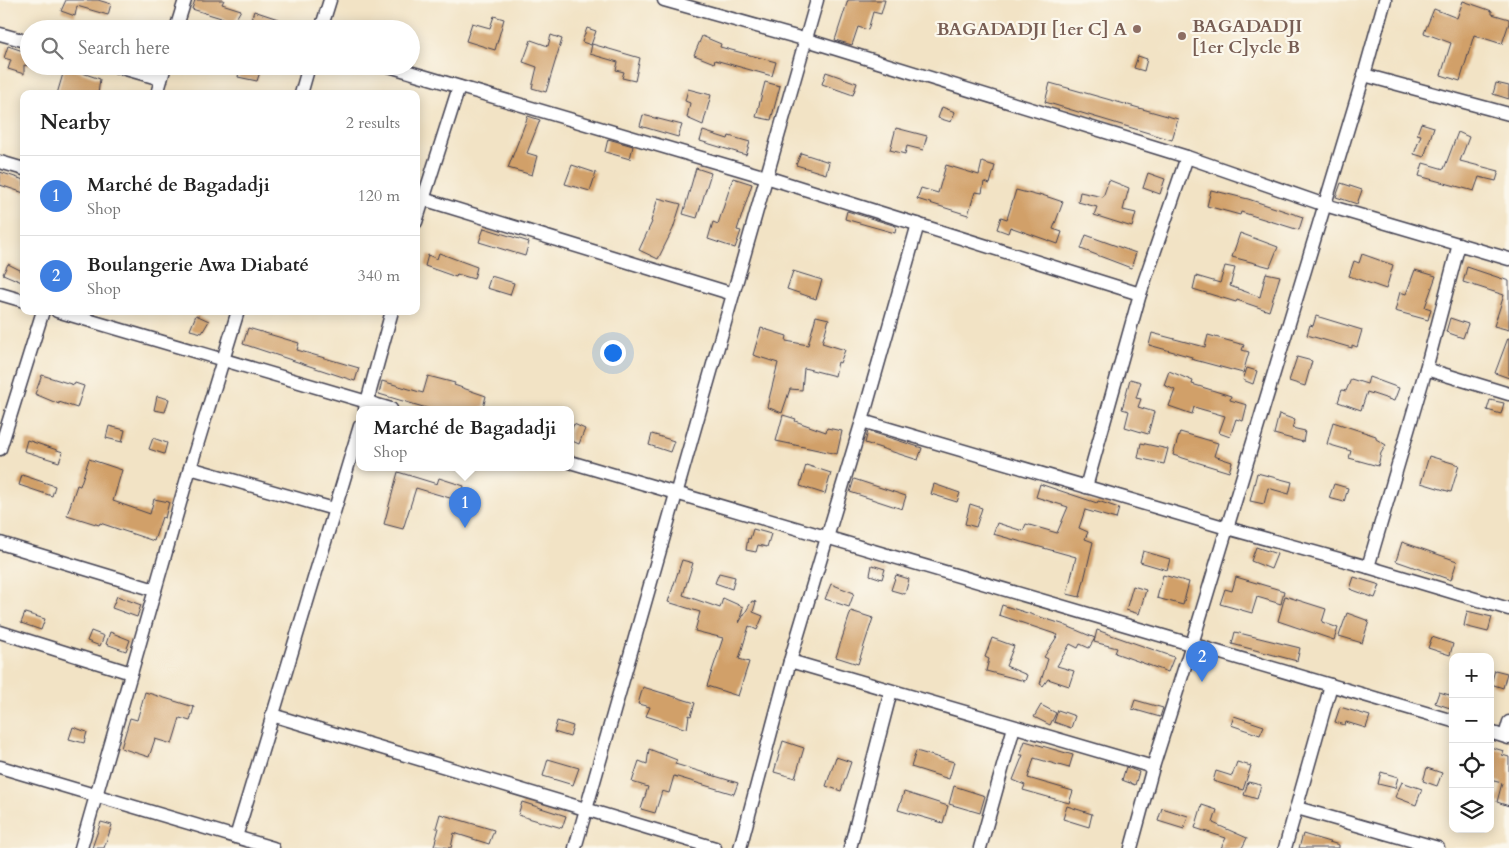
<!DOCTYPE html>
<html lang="en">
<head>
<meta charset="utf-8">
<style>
  body { margin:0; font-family:Cardo,serif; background:#f6f6f6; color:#222 }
  .controls { position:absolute; right:15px; bottom:15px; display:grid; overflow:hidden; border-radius:10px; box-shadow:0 2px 12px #0003 }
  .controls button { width:45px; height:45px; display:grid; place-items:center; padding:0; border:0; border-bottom:1px solid #e0e0e0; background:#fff; color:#222; font:25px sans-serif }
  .you { position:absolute; left:612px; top:352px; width:18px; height:18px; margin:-12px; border:4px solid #fff; border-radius:50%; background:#1a73e8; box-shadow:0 0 0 8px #1a73e833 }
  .badge { display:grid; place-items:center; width:32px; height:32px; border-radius:50%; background:#1f6fb2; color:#fff; font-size:16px; font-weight:700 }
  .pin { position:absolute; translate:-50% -41px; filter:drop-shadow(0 1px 2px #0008) }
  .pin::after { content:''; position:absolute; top:26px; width:18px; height:15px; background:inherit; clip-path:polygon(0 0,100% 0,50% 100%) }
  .popup { position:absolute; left:356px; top:406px; width:218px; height:65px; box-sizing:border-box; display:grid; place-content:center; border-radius:10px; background:#fff; filter:drop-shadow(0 1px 4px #0005); font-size:16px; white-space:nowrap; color:#767676 }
  .popup b { font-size:19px; color:#222 }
  .popup::after { content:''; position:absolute; left:50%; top:100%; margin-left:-10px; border:10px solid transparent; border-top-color:#fff }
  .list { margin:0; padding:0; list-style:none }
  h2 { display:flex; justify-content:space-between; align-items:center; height:65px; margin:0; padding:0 20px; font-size:21px }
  h2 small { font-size:16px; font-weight:400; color:#767676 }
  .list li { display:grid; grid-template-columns:32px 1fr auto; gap:15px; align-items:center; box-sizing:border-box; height:80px; padding:0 20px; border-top:1px solid #e0e0e0 }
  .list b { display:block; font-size:19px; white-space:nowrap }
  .list p { margin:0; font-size:16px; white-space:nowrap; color:#767676 }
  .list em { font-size:16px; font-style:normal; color:#767676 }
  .icon { flex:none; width:28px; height:28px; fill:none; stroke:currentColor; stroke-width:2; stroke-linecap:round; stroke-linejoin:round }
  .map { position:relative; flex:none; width:1509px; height:848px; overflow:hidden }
  .search { position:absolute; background:#fff; box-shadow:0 2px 12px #0003; left:20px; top:20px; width:400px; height:55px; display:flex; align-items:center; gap:12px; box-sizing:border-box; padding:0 18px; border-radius:28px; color:#767676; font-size:19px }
  .panel { position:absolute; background:#fff; box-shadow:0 2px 12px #0003; left:20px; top:90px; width:400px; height:225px; border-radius:10px }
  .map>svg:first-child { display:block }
  .building { fill:#d1a069 }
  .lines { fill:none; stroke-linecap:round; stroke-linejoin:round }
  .street-casing { stroke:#413f50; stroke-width:15 }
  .street { stroke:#fff; stroke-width:12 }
  .education-dot { fill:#8d6e63; stroke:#fbf7ec; stroke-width:2 }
  .labels { text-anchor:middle; stroke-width:4.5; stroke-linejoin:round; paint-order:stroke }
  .education-label { font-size:18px; font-weight:bold; fill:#785e54; stroke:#fbf7ec; text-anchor:start }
</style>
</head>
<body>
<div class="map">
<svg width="1509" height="848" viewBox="0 0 1509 848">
  <rect width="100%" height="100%" fill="#fbf7ec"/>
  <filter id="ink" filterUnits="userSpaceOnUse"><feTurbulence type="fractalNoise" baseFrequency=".02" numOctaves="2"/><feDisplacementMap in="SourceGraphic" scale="10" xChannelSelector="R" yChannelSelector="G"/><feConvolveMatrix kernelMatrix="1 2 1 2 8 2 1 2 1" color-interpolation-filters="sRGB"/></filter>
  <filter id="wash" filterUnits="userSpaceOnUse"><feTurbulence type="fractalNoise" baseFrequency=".0096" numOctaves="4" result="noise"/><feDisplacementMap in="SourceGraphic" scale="20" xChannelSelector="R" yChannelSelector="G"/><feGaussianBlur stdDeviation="1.12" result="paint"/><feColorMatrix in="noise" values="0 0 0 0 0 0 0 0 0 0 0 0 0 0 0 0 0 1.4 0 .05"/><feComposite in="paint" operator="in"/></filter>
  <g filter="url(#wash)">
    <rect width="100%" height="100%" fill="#f2e3c5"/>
    <g id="blocks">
      <!-- building -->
      <g class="building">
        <polygon points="66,0 98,0 111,4 108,15 77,6 75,16 61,11"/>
        <polygon points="195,0 224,0 222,4 241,10 234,22 192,9"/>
        <polygon points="848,0 885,0 881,14 873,12 868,30 858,27 852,45 835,40"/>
        <polygon points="1463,1 1492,11 1492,14 1509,19 1509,23 1502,44 1474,35 1460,81 1441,75 1451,43 1424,33 1434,9 1457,18"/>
        <polygon points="254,11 302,27 302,29 268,29 250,23"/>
        <polygon points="494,16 504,19 495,50 466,41 472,23 490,28"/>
        <polygon points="587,28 596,31 591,45 582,42"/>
        <polygon points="551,35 562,39 546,92 532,88 537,67 523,62 531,40 548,46"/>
        <polygon points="702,36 721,44 720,47 776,62 772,76 715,60 714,63 694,55"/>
        <polygon points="592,44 640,58 635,81 622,78 624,72 616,70 618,62 590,54"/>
        <polygon points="8,46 29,53 29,66 24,65 24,74 8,69 11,60 4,58"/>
        <polygon points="1138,56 1147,59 1144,71 1134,68"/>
        <polygon points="240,66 251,66 261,69 257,81 238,77"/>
        <polygon points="65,67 100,79 98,94 57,94"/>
        <polygon points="826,72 857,83 853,95 822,84"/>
        <polygon points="765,82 780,86 771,120 756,117"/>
        <polygon points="1050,83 1178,119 1172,140 1045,102"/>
        <polygon points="1496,83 1509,86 1509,99 1493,94"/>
        <polygon points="688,89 711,95 703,125 687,118 690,103 685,101"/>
        <polygon points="942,107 955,112 951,122 938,118"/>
        <polygon points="643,115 682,125 678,137 640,126"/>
        <polygon points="528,116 540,120 527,153 537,156 532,175 508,168"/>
        <polygon points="1421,123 1434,127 1424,157 1414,154 1421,135 1417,134"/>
        <polygon points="896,128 927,136 923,150 907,146 905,154 890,150"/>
        <polygon points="703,131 728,139 729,136 750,142 746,155 700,141"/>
        <polygon points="1458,132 1469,137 1460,161 1499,171 1496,181 1479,177 1474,191 1419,176 1423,163 1444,169"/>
        <polygon points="608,139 633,146 630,159 605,152"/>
        <polygon points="801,153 829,162 826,174 796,165"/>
        <polygon points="982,162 995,166 990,184 984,182 982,193 975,192 968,215 917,199 921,188 938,193 946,165 979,175"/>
        <polygon points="572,165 596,173 590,191 565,184"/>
        <polygon points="696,168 711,173 697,218 683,214"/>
        <polygon points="0,172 24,180 24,193 0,185"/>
        <polygon points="1148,173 1165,179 1160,194 1143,188"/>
        <polygon points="733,178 752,184 737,230 741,231 735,248 708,239 713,222 718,224"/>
        <polygon points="1109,180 1129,188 1123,210 1136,213 1132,227 1094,215 1097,207 1078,202 1080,192 1103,197"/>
        <polygon points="1341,183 1362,190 1357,204 1336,197"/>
        <polygon points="1016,190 1039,196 1039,194 1063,202 1053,229 1062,232 1058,244 1010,227 1008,233 997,229 1001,217 1007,219"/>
        <polygon points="1211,190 1248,199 1303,217 1299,230 1241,212 1240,215 1207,206"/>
        <polygon points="658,198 681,204 673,229 658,259 639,250 652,222 651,221"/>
        <polygon points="847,211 896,226 895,233 845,219"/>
        <polygon points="484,228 529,242 525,256 479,242"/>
        <polygon points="1240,233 1278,247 1270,267 1232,257"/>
        <polygon points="1086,235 1136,253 1131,268 1081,249"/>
        <polygon points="439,253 477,267 474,279 457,274 456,277 425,266 428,255 437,259"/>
        <polygon points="1362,254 1393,265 1386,289 1349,276 1354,261 1359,263"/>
        <polygon points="8,264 24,272 24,283 3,274"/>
        <polygon points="1225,266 1235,268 1230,286 1260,297 1266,273 1280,276 1269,311 1237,300 1236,302 1193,289 1196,276 1220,283"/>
        <polygon points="1467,267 1509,281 1509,330 1494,326 1504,295 1463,282"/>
        <polygon points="1415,270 1436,276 1425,307 1431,309 1428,320 1395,311 1400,292 1406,294"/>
        <polygon points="793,271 822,280 816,299 787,289"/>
        <polygon points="491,276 514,283 510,295 487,288"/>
        <polygon points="196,315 209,321 202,333 190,330"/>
        <polygon points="816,316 829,319 822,343 845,350 840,363 838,362 835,376 804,368 802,390 790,389 782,413 767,407 778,363 753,355 761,328 787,336 786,341 808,345"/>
        <polygon points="1316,316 1362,330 1357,347 1352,345 1352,348 1307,335 1310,325 1313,326"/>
        <polygon points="1450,318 1468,324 1463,338 1446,332"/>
        <polygon points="248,328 299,343 297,350 359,368 355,381 243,344"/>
        <polygon points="1152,333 1205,347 1208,335 1244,345 1242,350 1249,352 1243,373 1191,359 1192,357 1149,345"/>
        <polygon points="1508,338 1509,338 1509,378 1495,373"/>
        <polygon points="1297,357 1312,361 1305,386 1289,381"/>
        <polygon points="1247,368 1257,371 1253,384 1243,380"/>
        <polygon points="1169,371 1193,381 1192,384 1231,396 1230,400 1247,405 1243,421 1236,419 1230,437 1219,433 1225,416 1194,407 1192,414 1169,406 1175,390 1164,385"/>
        <polygon points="42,375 74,385 75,383 84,386 77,408 59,402 59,404 35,394"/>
        <polygon points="428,376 455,383 454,385 486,396 483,408 480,407 480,409 430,409 379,394 382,381 423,393"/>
        <polygon points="1369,377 1399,388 1394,401 1367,392 1361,410 1338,402 1342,390 1346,391 1351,379 1367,384"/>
        <polygon points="1130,379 1141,382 1136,398 1141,399 1138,407 1154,412 1148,434 1125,427 1129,411 1122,409"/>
        <polygon points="157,396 169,399 165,412 154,410"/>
        <polygon points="1490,400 1504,403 1501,414 1487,410"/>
        <polygon points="1279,414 1295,420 1292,428 1305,431 1303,442 1274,434"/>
        <polygon points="783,415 796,419 795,421 826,432 827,428 842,431 837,454 776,441"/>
        <polygon points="1333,422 1376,436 1376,439 1386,445 1381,453 1378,466 1349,458 1351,451 1327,444"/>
        <polygon points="574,424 585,429 579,444 570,440 570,433"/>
        <polygon points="109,426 125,430 122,442 106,438"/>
        <polygon points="868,431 922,448 918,460 865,443"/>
        <polygon points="1180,432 1218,443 1214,456 1232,462 1229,472 1173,455"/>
        <polygon points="652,434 674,441 670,452 649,445"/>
        <polygon points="153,438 167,443 164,454 149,449"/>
        <polygon points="27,440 63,452 59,462 24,451"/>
        <polygon points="1141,443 1168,449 1164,464 1138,458"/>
        <polygon points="1429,456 1459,465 1451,492 1421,483"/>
        <polygon points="89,459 122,470 113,501 150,514 154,499 169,502 165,518 162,517 154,541 100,523 99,525 67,515 77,485 80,486"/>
        <polygon points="806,465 831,473 825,494 800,486"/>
        <polygon points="398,472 437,484 439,478 464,486 460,501 416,488 403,529 384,524"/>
        <polygon points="1257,473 1292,482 1289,494 1268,488 1264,504 1250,501"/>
        <polygon points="22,475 55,486 52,496 19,485"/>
        <polygon points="854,479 906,496 902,509 850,492"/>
        <polygon points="934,484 960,493 957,502 931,494"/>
        <polygon points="1040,484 1097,503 1098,501 1119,508 1116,519 1085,510 1079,528 1088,532 1085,539 1093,542 1080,597 1067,594 1076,557 993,534 997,523 1023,531 1026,524 1057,533 1068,507 1036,497"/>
        <polygon points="1334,484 1348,488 1344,502 1329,498"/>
        <polygon points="970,504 982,508 976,527 965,524"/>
        <polygon points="753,529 771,534 767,547 758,545 756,552 746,550 748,538 750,539"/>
        <polygon points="1402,542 1457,561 1451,580 1396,561"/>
        <polygon points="1256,547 1277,554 1271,569 1251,561"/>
        <polygon points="1143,551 1170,559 1167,570 1140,562"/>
        <polygon points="682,560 693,563 683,595 720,608 723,598 743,607 739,623 752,601 756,602 753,612 763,616 757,630 749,626 739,659 749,662 738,696 707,686 723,638 695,631 700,612 668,602"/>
        <polygon points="872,565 885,569 882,579 870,575"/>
        <polygon points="719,573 735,577 732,589 715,583"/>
        <polygon points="896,575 909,579 905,594 891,590"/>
        <polygon points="1163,575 1189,582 1183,605 1157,598"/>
        <polygon points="1236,577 1284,591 1281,604 1257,597 1252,613 1220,604 1225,589 1232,591"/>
        <polygon points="1354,577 1380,585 1375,598 1350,589"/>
        <polygon points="831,584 854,593 849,607 825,599"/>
        <polygon points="1133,586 1146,590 1139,614 1126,610"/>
        <polygon points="117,596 141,605 137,617 112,608"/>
        <polygon points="1285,596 1326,609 1322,622 1338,628 1334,640 1278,621"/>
        <polygon points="1002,605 1062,624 1095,638 1089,648 1080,644 1078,648 1070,644 1057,666 1074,671 1069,686 1048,679 1043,686 1040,684 1048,659 1044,657 1058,635 999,615"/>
        <polygon points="851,611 873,618 858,664 836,657"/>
        <polygon points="1467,611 1492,617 1488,632 1464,626"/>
        <polygon points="25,613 45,619 41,630 21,623"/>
        <polygon points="1347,613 1369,621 1362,643 1339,636"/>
        <polygon points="1097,630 1174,657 1168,672 1115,653 1117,648 1094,642"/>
        <polygon points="91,631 104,636 100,646 87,641"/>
        <polygon points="110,632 130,640 126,651 106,644"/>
        <polygon points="1235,632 1300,648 1297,661 1232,644"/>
        <polygon points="1432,637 1453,644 1450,655 1428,648"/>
        <polygon points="992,638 1014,646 1006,666 1027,675 1025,681 986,671 989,659 985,657"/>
        <polygon points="1495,670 1507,673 1503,688 1491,684"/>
        <polygon points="643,687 695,703 691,716 689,715 687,729 646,716 650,707 638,704"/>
        <polygon points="145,692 194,707 190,721 180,718 172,744 155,739 149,757 121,748 130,718 137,720"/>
        <polygon points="1439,692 1453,696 1453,709 1435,703"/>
        <polygon points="1135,700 1163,708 1160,717 1132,709"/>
        <polygon points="1041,705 1056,713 1050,725 1034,717"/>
        <polygon points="1340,707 1370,716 1366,728 1346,722 1345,725 1335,722"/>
        <polygon points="1058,710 1075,716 1071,728 1054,722"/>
        <polygon points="1234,716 1264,726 1260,735 1231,725"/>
        <polygon points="557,721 573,726 570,737 554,732"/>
        <polygon points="73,727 87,732 84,743 69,739"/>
        <polygon points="783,741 804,748 795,778 774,772"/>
        <polygon points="1025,741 1073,755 1069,768 1034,758 1028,778 1073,791 1069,803 1023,790 1025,785 1013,780 1023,755 1020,755"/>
        <polygon points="1490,747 1504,751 1502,755 1509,757 1509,806 1497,802 1502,783 1490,780"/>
        <polygon points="649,749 677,760 675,764 738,783 734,794 674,776 669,793 662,791 655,813 641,809 648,787 632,782 639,761 647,764"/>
        <polygon points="916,751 954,762 949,779 911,767"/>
        <polygon points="836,757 851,762 841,791 826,786"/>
        <polygon points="548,759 579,768 573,785 543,776"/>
        <polygon points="1237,762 1251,766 1243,790 1213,781 1216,771 1232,776"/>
        <polygon points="1126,767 1139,772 1135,785 1122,780"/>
        <polygon points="1427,768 1442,773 1437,786 1423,781"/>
        <polygon points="1381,772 1398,777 1395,788 1378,784"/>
        <polygon points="1248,782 1261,785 1257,799 1244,795"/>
        <polygon points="1402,782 1422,789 1416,805 1395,797"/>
        <polygon points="954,786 985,796 980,813 949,804"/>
        <polygon points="904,792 948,806 943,823 898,810"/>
        <polygon points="522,802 566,816 562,828 518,815"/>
        <polygon points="1202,805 1217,810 1213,823 1247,838 1242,848 1221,848 1226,838 1195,828"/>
        <polygon points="1067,806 1092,814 1089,827 1063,819"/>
        <polygon points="1162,808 1188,816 1184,829 1158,821"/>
        <polygon points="440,814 494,830 489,844 454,833 451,848 434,846 439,828 436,828"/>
        <polygon points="101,822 112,825 104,848 92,848"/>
        <polygon points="1303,834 1339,845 1339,848 1299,848"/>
      </g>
    </g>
  </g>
  <g filter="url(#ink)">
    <use href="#blocks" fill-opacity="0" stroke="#413f50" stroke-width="1"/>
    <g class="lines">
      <!-- street casing -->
      <g class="street-casing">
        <g id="street">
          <polyline points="664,0 807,40 1187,157 1325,205 1509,259"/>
          <polyline points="176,29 185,0"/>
          <polyline points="321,29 330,0"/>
          <polyline points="0,34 29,42"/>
          <polyline points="115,66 161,79"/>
          <polyline points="389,66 766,177 1140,294"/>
          <polyline points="1364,75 1509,114"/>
          <polyline points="157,94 165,66"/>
          <polyline points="301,94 309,66"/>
          <polyline points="0,162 24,169"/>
          <polyline points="423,199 733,294"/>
          <polyline points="416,222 459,87"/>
          <polyline points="0,294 24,301"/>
          <polyline points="57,311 391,409"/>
          <polyline points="1426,369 1509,394"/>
          <polyline points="365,409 392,311"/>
          <polyline points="862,421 1227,528 1368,567 1509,609"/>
          <polyline points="0,449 43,311"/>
          <polyline points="570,462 1453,721"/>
          <polyline points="190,468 334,509"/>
          <polyline points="1086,487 1140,294 1187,157"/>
          <polyline points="0,543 155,590"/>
          <polyline points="1368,567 1426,369 1459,244"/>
          <polyline points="0,632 131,673"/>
          <polyline points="790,661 1153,767"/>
          <polyline points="272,715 715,848"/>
          <polyline points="1490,732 1509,738"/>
          <polyline points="1505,736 1509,722"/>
          <polyline points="0,767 273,848"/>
          <polyline points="1297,808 1438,848"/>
          <polyline points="236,837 360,426"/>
          <polyline points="81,848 190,468 238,311"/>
          <polyline points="575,848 817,0"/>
          <polyline points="740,848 790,661 862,421 918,224"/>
          <polyline points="850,848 891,691"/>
          <polyline points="980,848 1014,727"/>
          <polyline points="1131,848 1153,767 1192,644 1364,75 1385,0"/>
          <polyline points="1285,848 1331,685"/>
        </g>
      </g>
      <!-- street -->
      <use href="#street" class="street"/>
    </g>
  </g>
  <!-- markers -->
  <g class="education-dot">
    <circle cx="1137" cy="29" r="5"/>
    <circle cx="1182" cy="36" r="5"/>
  </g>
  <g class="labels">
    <!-- education labels -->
    <g class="education-label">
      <text x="1192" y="32">BAGADADJI<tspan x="1192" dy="21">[1er C]ycle B</tspan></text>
      <text x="1127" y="35" text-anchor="end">BAGADADJI [1er C] A</text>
    </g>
  </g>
</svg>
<div class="controls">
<button>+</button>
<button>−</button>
<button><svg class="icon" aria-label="locate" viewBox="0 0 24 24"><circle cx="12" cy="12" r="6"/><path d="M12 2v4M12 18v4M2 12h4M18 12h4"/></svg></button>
<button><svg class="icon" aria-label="layers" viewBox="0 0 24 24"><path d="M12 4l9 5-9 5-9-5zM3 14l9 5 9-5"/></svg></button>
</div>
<div class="you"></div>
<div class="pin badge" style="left:465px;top:528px;background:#3f7fe0">1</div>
<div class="popup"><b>Marché de Bagadadji</b>Shop</div>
<div class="pin badge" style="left:1202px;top:682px;background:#3f7fe0">2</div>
<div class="search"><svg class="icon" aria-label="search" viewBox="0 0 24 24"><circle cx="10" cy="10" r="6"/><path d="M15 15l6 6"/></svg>Search here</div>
<section class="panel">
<h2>Nearby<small>2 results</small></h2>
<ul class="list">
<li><span class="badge" style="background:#3f7fe0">1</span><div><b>Marché de Bagadadji</b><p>Shop</p></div><em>120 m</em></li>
<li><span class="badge" style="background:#3f7fe0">2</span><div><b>Boulangerie Awa Diabaté</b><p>Shop</p></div><em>340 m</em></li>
</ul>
</section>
</div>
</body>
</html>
